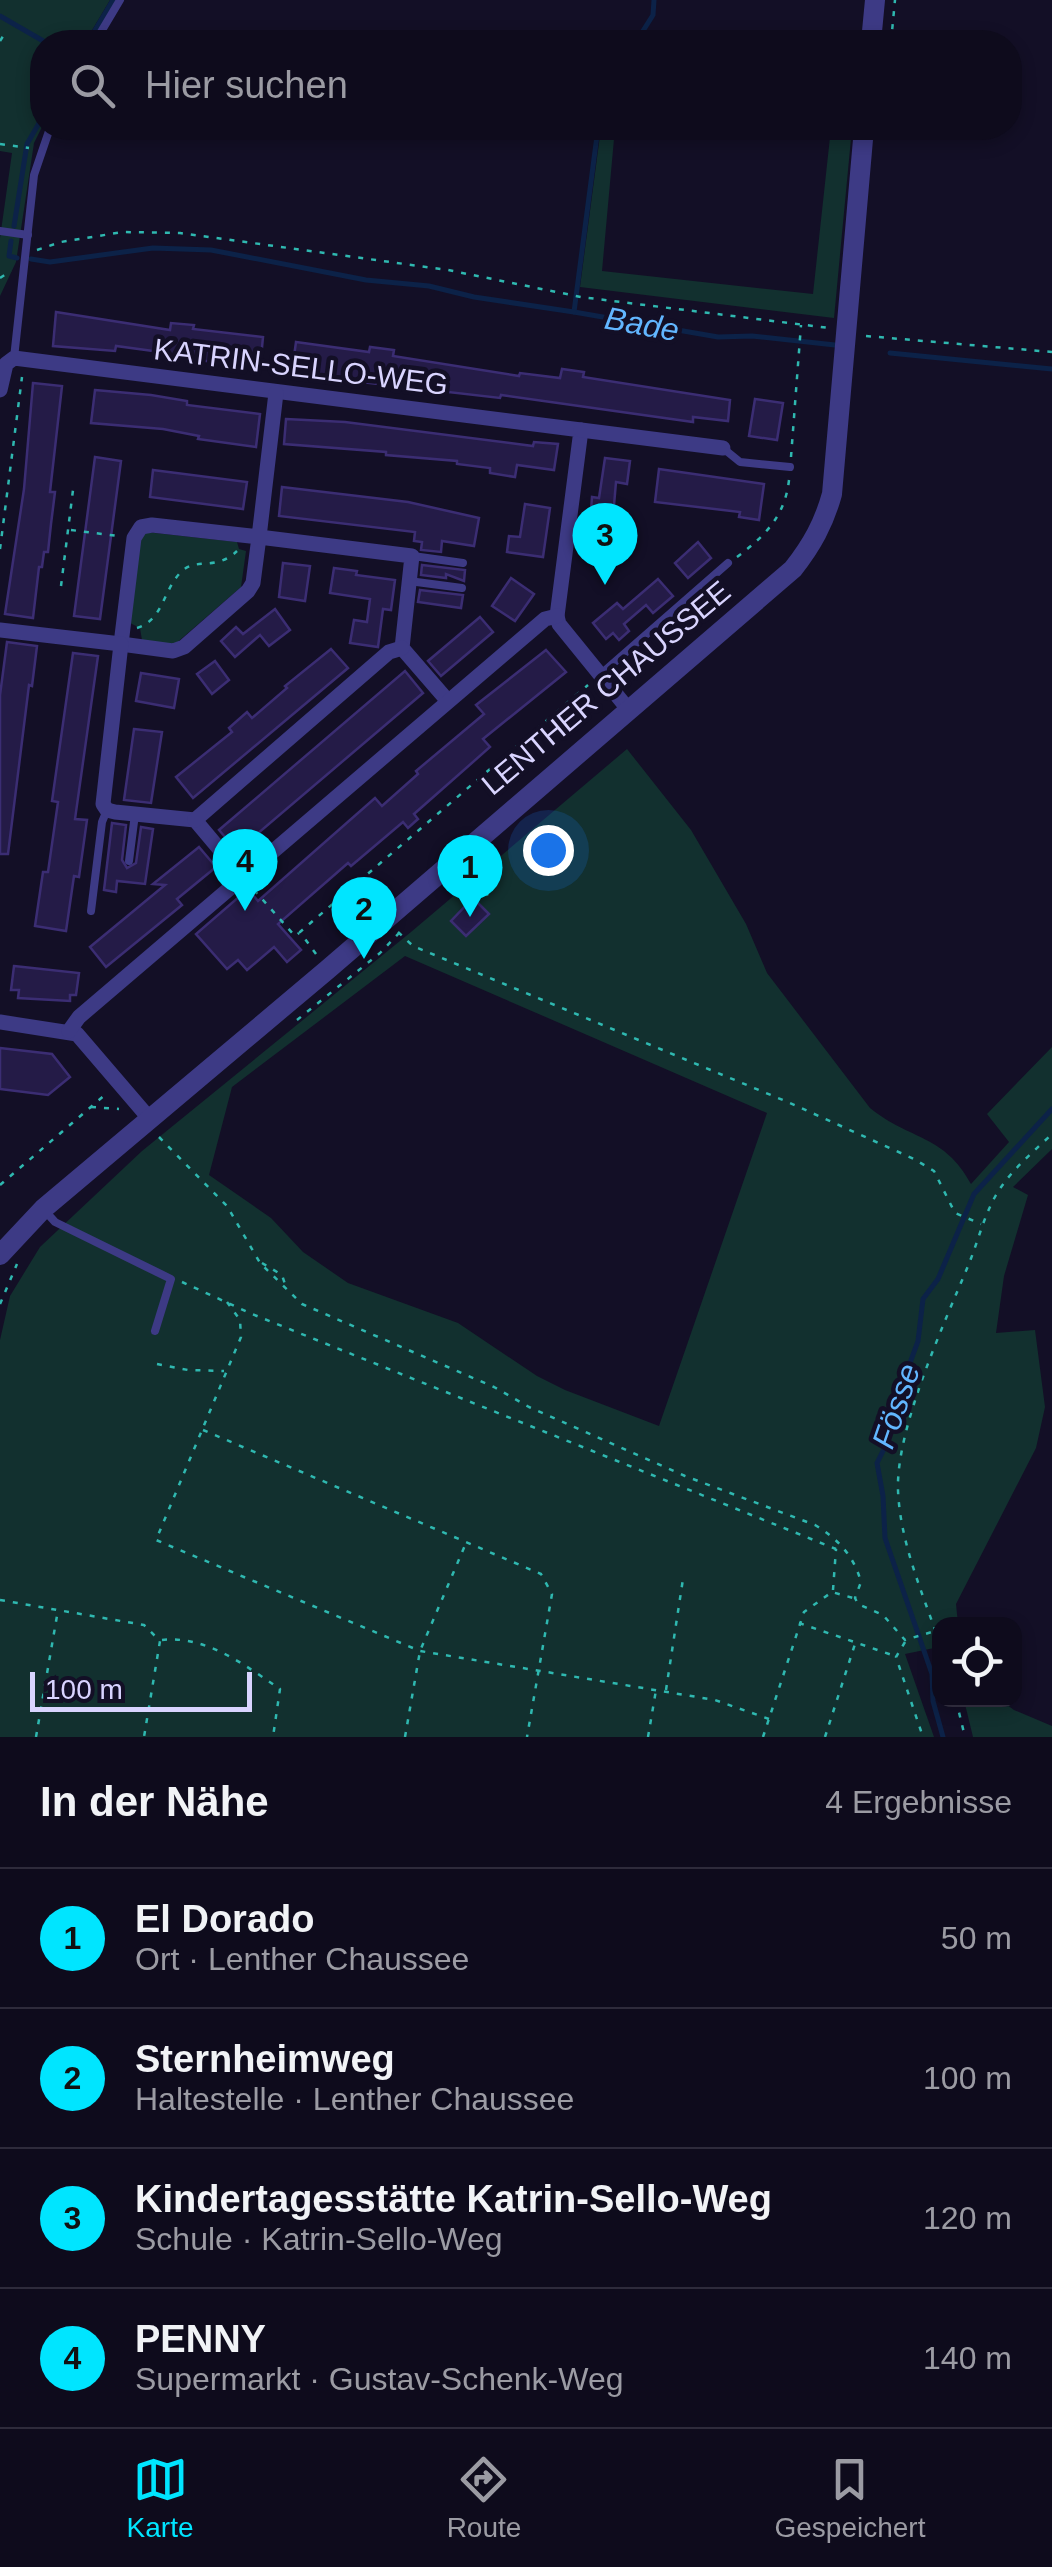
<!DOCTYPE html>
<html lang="de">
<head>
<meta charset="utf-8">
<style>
  body { margin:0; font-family:Arial,sans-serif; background:#1c1929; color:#f1f3f6 }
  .controls { position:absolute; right:30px; bottom:30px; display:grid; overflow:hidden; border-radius:20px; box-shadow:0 5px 15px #0003 }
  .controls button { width:90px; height:90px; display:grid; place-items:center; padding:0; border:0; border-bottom:2px solid #2e2b3b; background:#0e0b1c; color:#f1f3f6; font:50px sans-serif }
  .scale { position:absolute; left:30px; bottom:25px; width:222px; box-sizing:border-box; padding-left:10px; border:5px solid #d9d4ff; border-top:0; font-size:28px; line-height:35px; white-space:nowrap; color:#d9d4ff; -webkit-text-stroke:8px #130f26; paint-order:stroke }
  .you { position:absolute; left:548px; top:850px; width:35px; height:35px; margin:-25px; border:8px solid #fff; border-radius:50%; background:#1a73e8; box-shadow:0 0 0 15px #1a73e833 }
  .badge { display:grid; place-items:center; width:65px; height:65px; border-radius:50%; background:#00e5ff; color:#111; font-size:32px; font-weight:700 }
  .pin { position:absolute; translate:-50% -82px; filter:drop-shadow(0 2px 5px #0008) }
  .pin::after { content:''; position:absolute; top:52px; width:35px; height:30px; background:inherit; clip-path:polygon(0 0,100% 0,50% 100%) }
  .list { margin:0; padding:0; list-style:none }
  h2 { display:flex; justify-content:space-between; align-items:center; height:130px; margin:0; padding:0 40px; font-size:42px }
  h2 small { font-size:32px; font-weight:400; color:#9b9ba3 }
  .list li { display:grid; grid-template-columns:65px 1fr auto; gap:30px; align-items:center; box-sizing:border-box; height:140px; padding:0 40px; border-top:2px solid #2e2b3b }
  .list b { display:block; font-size:38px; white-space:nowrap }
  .list p { margin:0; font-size:32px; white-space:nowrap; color:#9b9ba3 }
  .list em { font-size:32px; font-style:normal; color:#9b9ba3 }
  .icon { flex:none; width:55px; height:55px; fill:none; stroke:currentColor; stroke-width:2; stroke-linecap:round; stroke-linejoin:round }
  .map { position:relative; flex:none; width:1052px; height:1737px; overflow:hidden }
  .search { position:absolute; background:#0e0b1c; box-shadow:0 5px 15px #0003; left:30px; right:30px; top:30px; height:110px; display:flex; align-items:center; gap:25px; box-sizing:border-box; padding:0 35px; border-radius:40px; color:#9b9ba3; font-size:38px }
  .sheet { height:690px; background:#0e0b1c }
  nav { display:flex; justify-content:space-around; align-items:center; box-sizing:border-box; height:140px; border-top:2px solid #2e2b3b; background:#0e0b1c; font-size:28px; color:#9b9ba3 }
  nav a { display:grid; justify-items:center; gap:5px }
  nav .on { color:#00e5ff }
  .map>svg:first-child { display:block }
  .green { fill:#12302f; fill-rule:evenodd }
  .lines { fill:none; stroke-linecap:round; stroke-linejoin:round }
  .stream { stroke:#0c2248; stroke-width:5 }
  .building { fill:#241b47; stroke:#3b2d73; stroke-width:2.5 }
  .path { stroke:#2fb8b0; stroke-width:2.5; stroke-dasharray:5 8; stroke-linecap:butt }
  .service { stroke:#3d3a85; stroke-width:8 }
  .minor { stroke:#3d3a85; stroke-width:15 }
  .tertiary { stroke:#3d3a85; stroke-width:20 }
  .labels { text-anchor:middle; stroke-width:9; stroke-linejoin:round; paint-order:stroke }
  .street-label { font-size:30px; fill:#d9d4ff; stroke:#130f26 }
  .water-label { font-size:32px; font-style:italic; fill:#62b6ff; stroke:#130f26 }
</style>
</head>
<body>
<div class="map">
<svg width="1052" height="1737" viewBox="0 0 1052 1737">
  <rect width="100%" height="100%" fill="#130f26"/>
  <!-- green -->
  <g class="green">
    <polygon points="0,0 110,0 85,42 42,42 42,127 34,143 16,262 0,296 0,238 12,153 0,151"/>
    <polygon points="601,128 615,128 602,271 813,294 831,128 852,128 834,318 580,287"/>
    <polygon points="146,532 237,542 239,549 246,551 241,587 174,645 142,640 140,628 128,622 137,542"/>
    <path d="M627 749 691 830 746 924 767 973 870 1108C911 1141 944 1134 971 1184L1009 1142 987 1114 1052 1047V1149L1013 1187 1028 1195 1004 1276 996 1333 1035 1330 1045 1407 1036 1448 956 1604 958 1624H940L939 1647 905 1654 934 1737H0V1340L10 1296 40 1247 142 1151 411 932ZM405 956 767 1113 659 1426 565 1390 537 1376 458 1323 348 1283 303 1252 271 1218 209 1175 232 1087Z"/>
    <polygon points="964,1700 1000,1700 1014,1710 1052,1726 1052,1737 973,1737"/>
  </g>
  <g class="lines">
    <!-- stream -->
    <g class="stream">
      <polyline points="0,16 45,42"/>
      <polyline points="88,42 113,0"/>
      <polyline points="636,42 653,15 654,0"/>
      <polyline points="598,128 574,312 718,337 752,336 835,345"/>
      <polyline points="14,226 27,144 42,118"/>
      <polyline points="11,241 9,256 17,258"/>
      <polyline points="31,259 50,262 153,248 211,250 366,280 429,286 474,297 574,312"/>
      <polyline points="890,353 1052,369"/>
      <polyline points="943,1737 933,1701 932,1674 885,1538 883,1496 877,1463 886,1445 887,1426 918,1341 923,1299 938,1279 974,1194 1052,1109"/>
    </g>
  </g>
  <!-- building -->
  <g class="building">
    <polygon points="56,312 170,330 171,323 194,325 193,329 263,337 260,368 167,356 168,353 116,346 115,351 53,346"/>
    <polygon points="296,342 369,352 370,347 394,350 393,356 519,376 520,373 560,378 562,369 584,372 583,377 730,400 728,421 693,417 693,422 501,395 500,398 326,378 292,371"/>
    <polygon points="33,383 62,386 50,492 55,492 51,524 48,552 44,552 42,567 39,567 33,618 5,614 24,489"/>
    <polygon points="95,390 151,395 187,401 187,405 260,414 256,447 198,439 199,436 163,429 91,423"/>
    <polygon points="755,399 783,403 777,440 749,436"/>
    <polygon points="286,419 345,422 533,446 534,442 558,444 554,470 517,465 515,477 490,473 490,468 457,464 457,461 386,455 386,452 284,444"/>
    <polygon points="95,457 121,461 100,619 74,616"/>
    <polygon points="605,458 630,461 627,484 616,482 613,517 607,516 604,548 583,546 585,525 590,525 592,497 599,498"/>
    <polygon points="659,469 764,484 759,520 739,517 740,512 655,502"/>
    <polygon points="153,470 247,482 243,509 150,497"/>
    <polygon points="282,487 408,502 479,518 474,546 442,541 441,552 421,550 422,542 414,541 415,532 279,516"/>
    <polygon points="525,504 550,508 543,557 507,552 509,536 520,537"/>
    <polygon points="698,542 711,558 688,578 675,563"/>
    <polygon points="283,563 310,566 305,601 279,597"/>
    <polygon points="422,565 465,570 464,581 446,574 446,578 421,575"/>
    <polygon points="334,568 357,571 356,575 395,580 391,610 383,609 378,647 350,643 354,620 367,622 370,599 330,593"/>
    <polygon points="511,578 534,594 515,621 492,606"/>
    <polygon points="658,579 673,596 653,613 646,605 624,624 629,631 619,640 613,633 606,639 593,623 617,603 623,609"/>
    <polygon points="420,590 463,595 461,608 418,602"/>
    <polygon points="275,609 290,630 269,646 260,635 235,657 221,641 236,627 243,634"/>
    <polygon points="480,617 493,632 441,676 428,661"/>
    <polygon points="7,642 37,646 32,686 29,685 8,854 0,854 0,695"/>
    <polygon points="331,649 348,668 193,798 176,777 232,732 229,728 247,712 252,718 287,688 285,686"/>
    <polygon points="546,650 566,672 483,739 490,747 414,814 418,819 408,828 403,822 351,866 348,863 278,924 301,950 287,962 274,947 247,970 238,960 227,969 196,934 248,889 258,901 375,798 382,806 418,774 416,771 484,714 476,705"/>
    <polygon points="73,653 98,656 75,819 87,820 79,877 74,876 66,931 35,926 43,872 48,872 58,802 52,801"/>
    <polygon points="215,661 229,680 212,694 197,674"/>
    <polygon points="405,671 423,693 237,851 219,830"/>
    <polygon points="141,673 179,679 174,708 136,701"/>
    <polygon points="134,729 162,732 151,803 124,800"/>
    <polygon points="112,823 126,825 122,860 127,868 136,863 141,827 153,829 145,884 117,881 116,892 104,890"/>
    <polygon points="199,847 216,867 177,899 182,905 106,967 90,947 165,885 153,884"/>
    <polygon points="473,898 489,914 466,936 451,921"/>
    <polygon points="14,966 79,973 76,995 70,995 70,1001 18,998 19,990 11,990"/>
    <polygon points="0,1048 52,1054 70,1077 48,1095 0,1089"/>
  </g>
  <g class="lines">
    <!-- path -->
    <g class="path">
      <polyline points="0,41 7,30"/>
      <polyline points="891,42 895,0"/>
      <polyline points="0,144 29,148"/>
      <polyline points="37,250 61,242 123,232 180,233 448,270 581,297 829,328"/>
      <polyline points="0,278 11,271"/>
      <polyline points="866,336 1052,352"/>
      <polyline points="791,457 801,325"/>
      <polyline points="71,530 118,536"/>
      <polyline points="0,549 22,377"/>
      <path d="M737 557C765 536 785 516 789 480"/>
      <polyline points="61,586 73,490"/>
      <path d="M137 628C163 620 163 591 180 573 195 556 215 572 237 551"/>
      <polyline points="479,880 488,896"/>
      <polyline points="254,890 295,936 299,933"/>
      <polyline points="398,932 413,946 790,1103 914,1159 934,1171 955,1213 981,1224"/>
      <polyline points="316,954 300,932 588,685"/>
      <polyline points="297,1020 380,953 401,931"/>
      <polyline points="91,1107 119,1109"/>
      <path d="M159 1137 227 1206 260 1263 302 1304 494 1387 529 1407 685 1476 815 1525C838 1539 854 1556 861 1582L855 1598 858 1604 883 1615 905 1640 935 1631"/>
      <polyline points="0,1185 106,1094"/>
      <polyline points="262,1263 282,1275 286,1287"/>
      <polyline points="182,1282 252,1314 836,1549 840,1545"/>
      <polyline points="227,1302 240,1320 241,1337 156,1540 420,1651 715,1700 769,1719"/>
      <polyline points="0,1304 17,1264"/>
      <polyline points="157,1364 188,1370 224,1371"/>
      <polyline points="203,1430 541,1574 552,1594 527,1737"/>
      <polyline points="833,1590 836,1549"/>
      <polyline points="0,1600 144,1625 160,1641 144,1737"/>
      <polyline points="799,1623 895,1656"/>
      <path d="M162 1640C206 1635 246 1666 280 1689L273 1737"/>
      <polyline points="905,1642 896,1657 923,1737"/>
      <path d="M940 1644C923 1594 900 1543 898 1490 896 1428 944 1324 968 1266 978 1242 983 1218 996 1195 1010 1171 1032 1153 1052 1134"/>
      <polyline points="666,1690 683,1579"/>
      <polyline points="956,1700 965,1737"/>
      <polyline points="36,1737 58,1610"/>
      <polyline points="405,1737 420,1651 466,1543"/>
      <polyline points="648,1737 656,1690"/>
      <polyline points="763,1737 804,1612 832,1592 853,1598"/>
      <polyline points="825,1737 855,1644"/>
    </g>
    <!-- service -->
    <g class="service">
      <polyline points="95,42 120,0"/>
      <polyline points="0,231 28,235"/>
      <polyline points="14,358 34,175 50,128"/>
      <polyline points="724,449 740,462 790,467"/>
      <polyline points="413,556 463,563"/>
      <polyline points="409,581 462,588"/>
      <polyline points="601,674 728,563"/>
      <polyline points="464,855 473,870"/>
      <polyline points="129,861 135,814"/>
      <polyline points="91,911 102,822 107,810"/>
      <polyline points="46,1212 55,1222 171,1279 155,1331"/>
    </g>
    <!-- minor -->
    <g class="minor">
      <polyline points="0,390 6,364 14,358 581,430 557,616 559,624 628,709"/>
      <polyline points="276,393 259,537 152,525 141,527 134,538 121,644 173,651 184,647 248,591 253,583 259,537 412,556 402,648 447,700"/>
      <polyline points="581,430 723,448"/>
      <polyline points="0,630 121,644 103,804 107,810 115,812 195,820 242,876"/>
      <polyline points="195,820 389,652 402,648"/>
      <polyline points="0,1022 77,1034 149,1118"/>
      <polyline points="69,1031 79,1017 545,619 557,616"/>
    </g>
    <!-- tertiary -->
    <g class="tertiary">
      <polyline points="871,42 875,0"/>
      <path d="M0 1255 43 1209 327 970 793 569C812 545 824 523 832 494L864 128"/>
    </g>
  </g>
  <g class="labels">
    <!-- street labels -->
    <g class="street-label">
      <text transform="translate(301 367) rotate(7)" y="10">KATRIN-SELLO-WEG</text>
      <text transform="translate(606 688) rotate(-40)" y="10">LENTHER CHAUSSEE</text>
    </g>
    <!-- water labels -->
    <g class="water-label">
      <text transform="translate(642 324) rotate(10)" y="11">Bade</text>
      <text transform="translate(896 1406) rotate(-71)" y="11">Fösse</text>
    </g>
  </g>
</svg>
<div class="controls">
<button><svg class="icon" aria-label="locate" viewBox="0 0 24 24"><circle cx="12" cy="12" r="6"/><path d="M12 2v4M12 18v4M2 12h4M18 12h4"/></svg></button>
</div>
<div class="scale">100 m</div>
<div class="you"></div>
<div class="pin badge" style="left:470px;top:917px">1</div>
<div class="pin badge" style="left:364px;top:959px">2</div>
<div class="pin badge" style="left:605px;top:585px">3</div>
<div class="pin badge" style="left:245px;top:911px">4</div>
<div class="search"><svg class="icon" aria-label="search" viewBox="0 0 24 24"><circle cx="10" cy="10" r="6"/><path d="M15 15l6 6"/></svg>Hier suchen</div>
</div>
<section class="sheet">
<h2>In der Nähe<small>4 Ergebnisse</small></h2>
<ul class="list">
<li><span class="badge">1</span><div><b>El Dorado</b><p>Ort · Lenther Chaussee</p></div><em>50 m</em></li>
<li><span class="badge">2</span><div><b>Sternheimweg</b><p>Haltestelle · Lenther Chaussee</p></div><em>100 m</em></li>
<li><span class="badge">3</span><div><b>Kindertagesstätte Katrin-Sello-Weg</b><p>Schule · Katrin-Sello-Weg</p></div><em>120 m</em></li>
<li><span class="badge">4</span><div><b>PENNY</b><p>Supermarkt · Gustav-Schenk-Weg</p></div><em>140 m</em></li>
</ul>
</section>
<nav>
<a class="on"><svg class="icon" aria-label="map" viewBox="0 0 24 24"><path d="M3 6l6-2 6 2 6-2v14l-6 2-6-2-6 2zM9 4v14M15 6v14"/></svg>Karte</a>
<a><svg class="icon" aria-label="directions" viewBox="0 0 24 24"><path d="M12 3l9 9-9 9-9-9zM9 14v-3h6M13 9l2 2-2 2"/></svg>Route</a>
<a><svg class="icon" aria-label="saved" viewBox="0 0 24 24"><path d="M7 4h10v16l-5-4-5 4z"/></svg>Gespeichert</a>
</nav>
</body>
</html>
